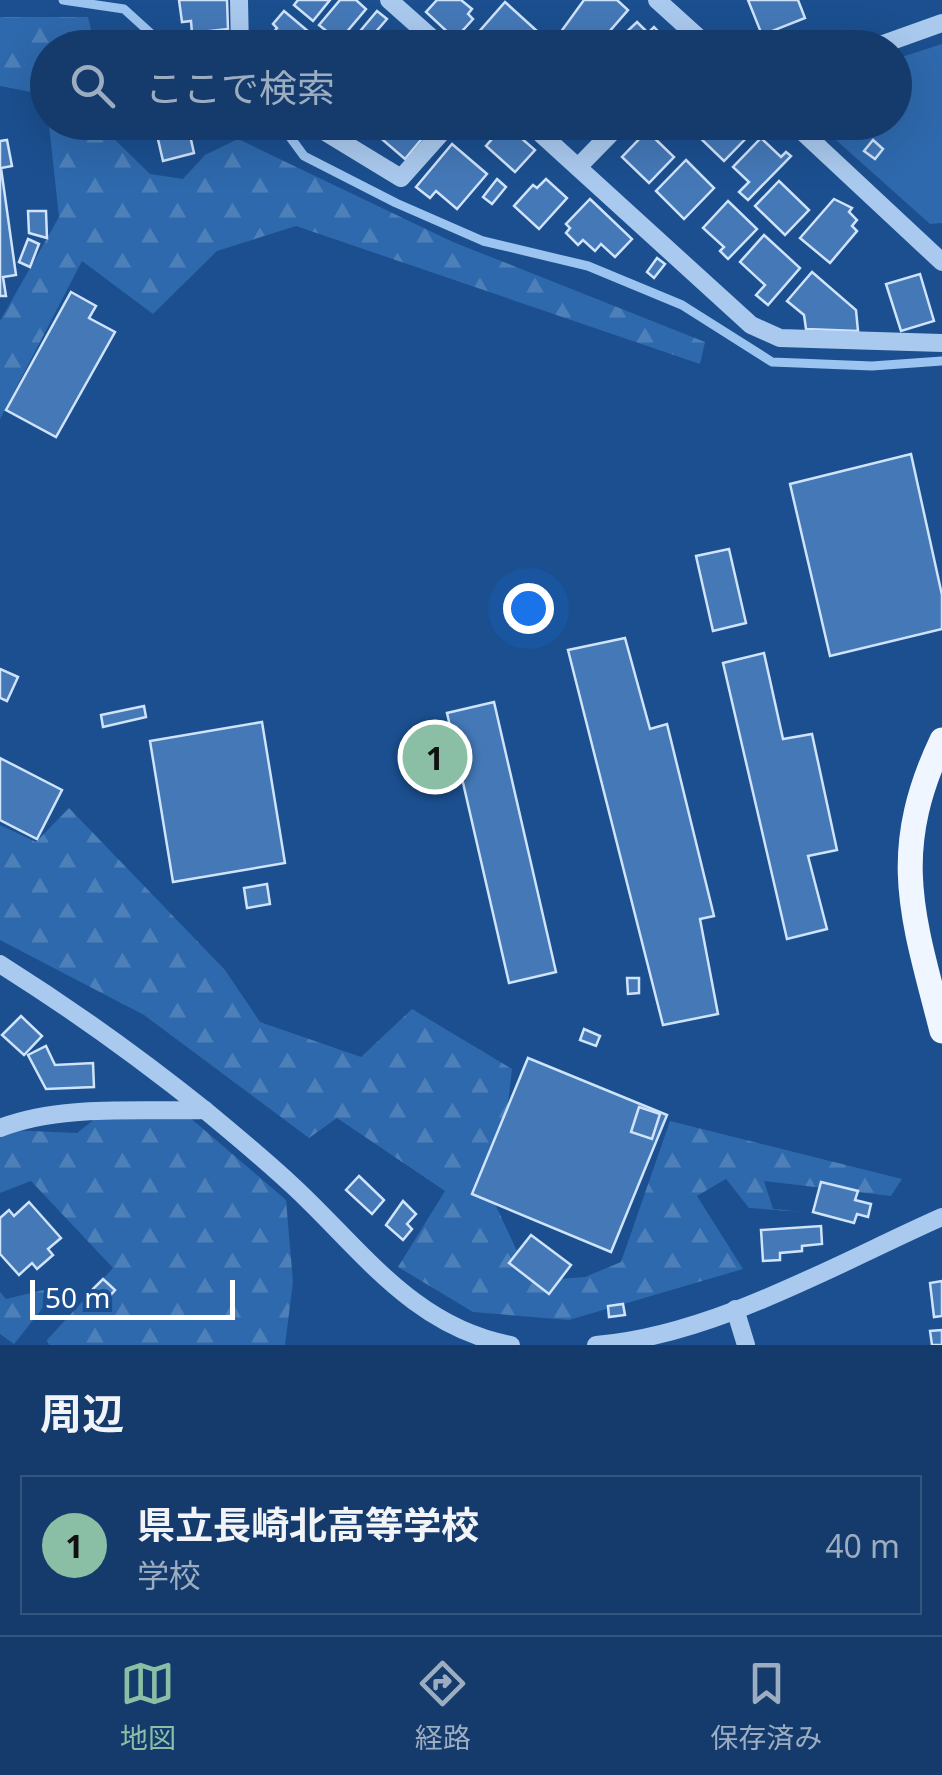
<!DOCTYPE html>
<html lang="ja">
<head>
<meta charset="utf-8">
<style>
  body { margin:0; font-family:"Noto Sans","Noto Sans JP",sans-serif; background:#1d4271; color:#f1f3f6 }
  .scale { position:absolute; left:30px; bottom:25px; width:205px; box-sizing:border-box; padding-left:10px; border:5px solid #fff; border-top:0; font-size:28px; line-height:35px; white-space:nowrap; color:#fff; -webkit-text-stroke:8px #1b4f8f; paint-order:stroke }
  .you { position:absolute; left:528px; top:608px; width:35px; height:35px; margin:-25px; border:8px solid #fff; border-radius:50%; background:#1a73e8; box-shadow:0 0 0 15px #1a73e833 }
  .badge { display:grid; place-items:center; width:65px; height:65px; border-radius:50%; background:#8abfa5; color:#111; font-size:32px; font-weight:700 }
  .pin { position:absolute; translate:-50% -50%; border:5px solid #fff; box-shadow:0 2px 10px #0006 }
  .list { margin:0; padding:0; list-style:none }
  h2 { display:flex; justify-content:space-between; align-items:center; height:130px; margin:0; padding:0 40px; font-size:42px }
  h2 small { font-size:32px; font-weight:400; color:#9dadc1 }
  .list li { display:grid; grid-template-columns:65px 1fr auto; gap:30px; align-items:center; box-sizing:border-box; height:140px; margin:0 20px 20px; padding:0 20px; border:2px solid #33557e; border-radius:0px }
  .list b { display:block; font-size:38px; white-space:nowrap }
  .list p { margin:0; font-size:32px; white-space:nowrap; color:#9dadc1 }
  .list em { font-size:32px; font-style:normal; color:#9dadc1 }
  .icon { flex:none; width:55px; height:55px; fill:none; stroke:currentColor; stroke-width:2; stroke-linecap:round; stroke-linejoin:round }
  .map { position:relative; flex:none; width:942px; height:1345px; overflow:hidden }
  .search { position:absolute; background:#143b6b; box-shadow:0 10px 40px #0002; left:30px; right:30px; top:30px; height:110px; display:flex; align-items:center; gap:25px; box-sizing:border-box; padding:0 35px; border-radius:55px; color:#9dadc1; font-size:38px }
  .sheet { height:290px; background:#143b6b }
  nav { display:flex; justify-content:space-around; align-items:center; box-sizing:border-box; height:140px; border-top:2px solid #33557e; background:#143b6b; font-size:28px; color:#9dadc1 }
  nav a { display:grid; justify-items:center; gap:5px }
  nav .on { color:#8abfa5 }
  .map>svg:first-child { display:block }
  .forest { fill:url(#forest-firs) }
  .park { fill:#2e69ad }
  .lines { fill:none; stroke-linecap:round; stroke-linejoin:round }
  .stream { stroke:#9cc4f0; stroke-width:9 }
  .building { fill:#4478b7; stroke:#cfe3fa; stroke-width:2.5 }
  .minor { stroke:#a9c9ee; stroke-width:18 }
  .major { stroke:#f0f6ff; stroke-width:25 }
</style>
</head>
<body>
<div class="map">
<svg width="942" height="1345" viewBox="0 0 942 1345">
  <defs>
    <pattern id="forest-firs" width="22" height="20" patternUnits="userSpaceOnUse" patternTransform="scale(2.5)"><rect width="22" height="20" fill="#2e69ad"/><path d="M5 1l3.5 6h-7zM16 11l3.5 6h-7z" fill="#4d80b9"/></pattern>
  </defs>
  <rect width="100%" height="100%" fill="#1b4f8f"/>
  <!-- forest -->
  <g class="forest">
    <polygon points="0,17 88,17 95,47 48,48 47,95 0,86"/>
    <polygon points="49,125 103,128 150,174 183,179 205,155 238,139 453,242 705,342 700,364 296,226 217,251 153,314 82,261 0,419 0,321 59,217"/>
    <polygon points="69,808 225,970 260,1022 361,1057 412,1009 512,1069 496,1206 531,1281 585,1277 621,1262 670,1121 902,1179 891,1196 764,1181 773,1209 803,1212 749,1208 726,1179 697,1196 743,1269 569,1320 473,1312 398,1267 445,1191 337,1118 309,1138 144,1015 0,940 0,825 36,842"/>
    <polygon points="106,1110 181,1110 286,1200 293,1282 285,1345 49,1345 47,1340 113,1268 31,1181 0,1193 0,1134 8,1130 77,1133"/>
    <polygon points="60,1286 14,1344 0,1334 0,1292 6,1299"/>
  </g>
  <!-- park -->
  <polygon class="park" points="942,44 942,223 930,224 817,123 894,122 895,59"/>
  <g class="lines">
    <!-- stream -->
    <g class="stream">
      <polyline points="63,0 124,9 167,48"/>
      <polyline points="279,122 304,156 396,203 483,241 588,266 682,305 772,362 872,366 942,361"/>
    </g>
  </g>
  <!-- building -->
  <g class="building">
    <polygon points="179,0 227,0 228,29 192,33 191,21 182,22"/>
    <polygon points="298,0 330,0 313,21 294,5"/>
    <polygon points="340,0 356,0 366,9 339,41 319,25"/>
    <polygon points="437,0 461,0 472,9 468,14 473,19 455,39 426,12"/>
    <polygon points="584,0 617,0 628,10 595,48 576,48 560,33"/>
    <polygon points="748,0 798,0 805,18 762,35"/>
    <polygon points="505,2 538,32 525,48 493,48 477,34"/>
    <polygon points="284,11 322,43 318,48 281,48 269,38 277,28 273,24"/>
    <polygon points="377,11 387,19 374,34 382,41 376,48 346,48"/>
    <polygon points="637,22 648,33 654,27 668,42 665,48 627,48 619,39"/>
    <polygon points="154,122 187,122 194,153 163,161"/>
    <polygon points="362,122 411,122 425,135 405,159"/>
    <polygon points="548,122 578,122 565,137"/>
    <polygon points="663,122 690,122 677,136"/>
    <polygon points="707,122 748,122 755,129 724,161 696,134"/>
    <polygon points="505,124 535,150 515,172 486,146"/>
    <polygon points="647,131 674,157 649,183 622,157"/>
    <polygon points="761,138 781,157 786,152 791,156 748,200 739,192 749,182 733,167"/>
    <polygon points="7,140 12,166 1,168 16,275 3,277 6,296 0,296 0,141"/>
    <polygon points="873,140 883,149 875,159 864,151"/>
    <polygon points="452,144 487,174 457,209 436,191 430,198 416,187"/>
    <polygon points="686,160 714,188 684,219 656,191"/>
    <polygon points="497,179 506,187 492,204 483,197"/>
    <polygon points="546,179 567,198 539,229 514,206 533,185 537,188"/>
    <polygon points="779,181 809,210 785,235 755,206"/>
    <polygon points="590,199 632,239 615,257 601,244 595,251 583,240 578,245 566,233 570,228 566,224"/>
    <polygon points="834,199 852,208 849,212 857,220 852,226 857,231 830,263 800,238"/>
    <polygon points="728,201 757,229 728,259 720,251 724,247 703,228"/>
    <polygon points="28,211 46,211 47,238 29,233"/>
    <polygon points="764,235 800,268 768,305 756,295 765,285 740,262"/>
    <polygon points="28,239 39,244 30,267 19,262"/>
    <polygon points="657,258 665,264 654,278 647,272"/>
    <polygon points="812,272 856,310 858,331 806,329 804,315 787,301"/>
    <polygon points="920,274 934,321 901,331 886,284"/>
    <polygon points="71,292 96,306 89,318 115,332 56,437 6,410"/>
    <polygon points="911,454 942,595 942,629 830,656 790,484"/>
    <polygon points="729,549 746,623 713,631 696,556"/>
    <polygon points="625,638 650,729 667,724 714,916 700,919 718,1014 663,1025 568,650"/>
    <polygon points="764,653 783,739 812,734 837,850 808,856 827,929 787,939 723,663"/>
    <polygon points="0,669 18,677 7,701 0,698"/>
    <polygon points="494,702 556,972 509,983 447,713"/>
    <polygon points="144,706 146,717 103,727 101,715"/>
    <polygon points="262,722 285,863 173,882 150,741"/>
    <polygon points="0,758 62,790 37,839 0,820"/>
    <polygon points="267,884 270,904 247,908 244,888"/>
    <polygon points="627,978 639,978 639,993 628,994"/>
    <polygon points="21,1016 42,1036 24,1055 2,1035"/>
    <polygon points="584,1029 600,1036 596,1046 580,1040"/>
    <polygon points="46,1046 55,1065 93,1063 94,1087 46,1089 28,1055"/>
    <polygon points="528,1058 667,1115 611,1252 472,1194"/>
    <polygon points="639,1107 660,1114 652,1139 631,1132"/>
    <polygon points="359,1176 384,1200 372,1214 346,1190"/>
    <polygon points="821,1182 858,1191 855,1200 871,1204 868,1217 857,1214 854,1223 813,1212"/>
    <polygon points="403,1201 416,1214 407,1224 412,1229 403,1240 386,1225"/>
    <polygon points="29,1202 61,1238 48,1249 53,1255 37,1269 32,1263 19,1275 0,1254 0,1218 9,1210 14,1216"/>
    <polygon points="821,1226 822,1244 802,1246 802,1251 780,1253 780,1260 763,1261 761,1230"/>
    <polygon points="531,1235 571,1265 549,1294 509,1263"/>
    <polygon points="103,1279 115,1290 102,1305 89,1293"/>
    <polygon points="942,1281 942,1316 934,1317 930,1283"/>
    <polygon points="623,1304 625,1315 609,1317 608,1306"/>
    <polygon points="942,1330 942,1345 932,1345 930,1331"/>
  </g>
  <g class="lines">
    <!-- minor -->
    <g class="minor">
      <polyline points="239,0 240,48"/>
      <polyline points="389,0 443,48"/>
      <polyline points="657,0 710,48"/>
      <polyline points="872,48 942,23"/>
      <polyline points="309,122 401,178 451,122"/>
      <polyline points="528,122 751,325 780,338 942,343"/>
      <polyline points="792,122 942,262"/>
      <polyline points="578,167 622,122"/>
      <path d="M0 964C70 1008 141 1059 206 1111 235 1135 265 1160 293 1186 361 1249 413 1327 511 1345"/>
      <path d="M0 1128C61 1104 140 1112 205 1110"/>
      <polyline points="735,1309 746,1345"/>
      <path d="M596 1345C712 1336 836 1264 942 1217"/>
    </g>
    <!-- major -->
    <path class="major" d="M942 740C888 854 913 917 942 1031"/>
  </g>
</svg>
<div class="scale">50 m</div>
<div class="you"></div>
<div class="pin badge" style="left:435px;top:757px">1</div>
<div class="search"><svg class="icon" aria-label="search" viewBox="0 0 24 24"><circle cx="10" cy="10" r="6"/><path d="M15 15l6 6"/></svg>ここで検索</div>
</div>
<section class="sheet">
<h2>周辺<small></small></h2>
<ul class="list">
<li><span class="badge">1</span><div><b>県立長崎北高等学校</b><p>学校</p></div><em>40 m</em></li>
</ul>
</section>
<nav>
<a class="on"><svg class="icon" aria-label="map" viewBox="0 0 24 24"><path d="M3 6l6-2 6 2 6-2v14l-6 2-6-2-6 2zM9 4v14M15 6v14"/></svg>地図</a>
<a><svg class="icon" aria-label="directions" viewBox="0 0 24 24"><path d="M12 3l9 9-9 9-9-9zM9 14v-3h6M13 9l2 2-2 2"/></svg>経路</a>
<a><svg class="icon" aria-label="saved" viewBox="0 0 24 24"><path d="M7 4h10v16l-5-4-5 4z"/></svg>保存済み</a>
</nav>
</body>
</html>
